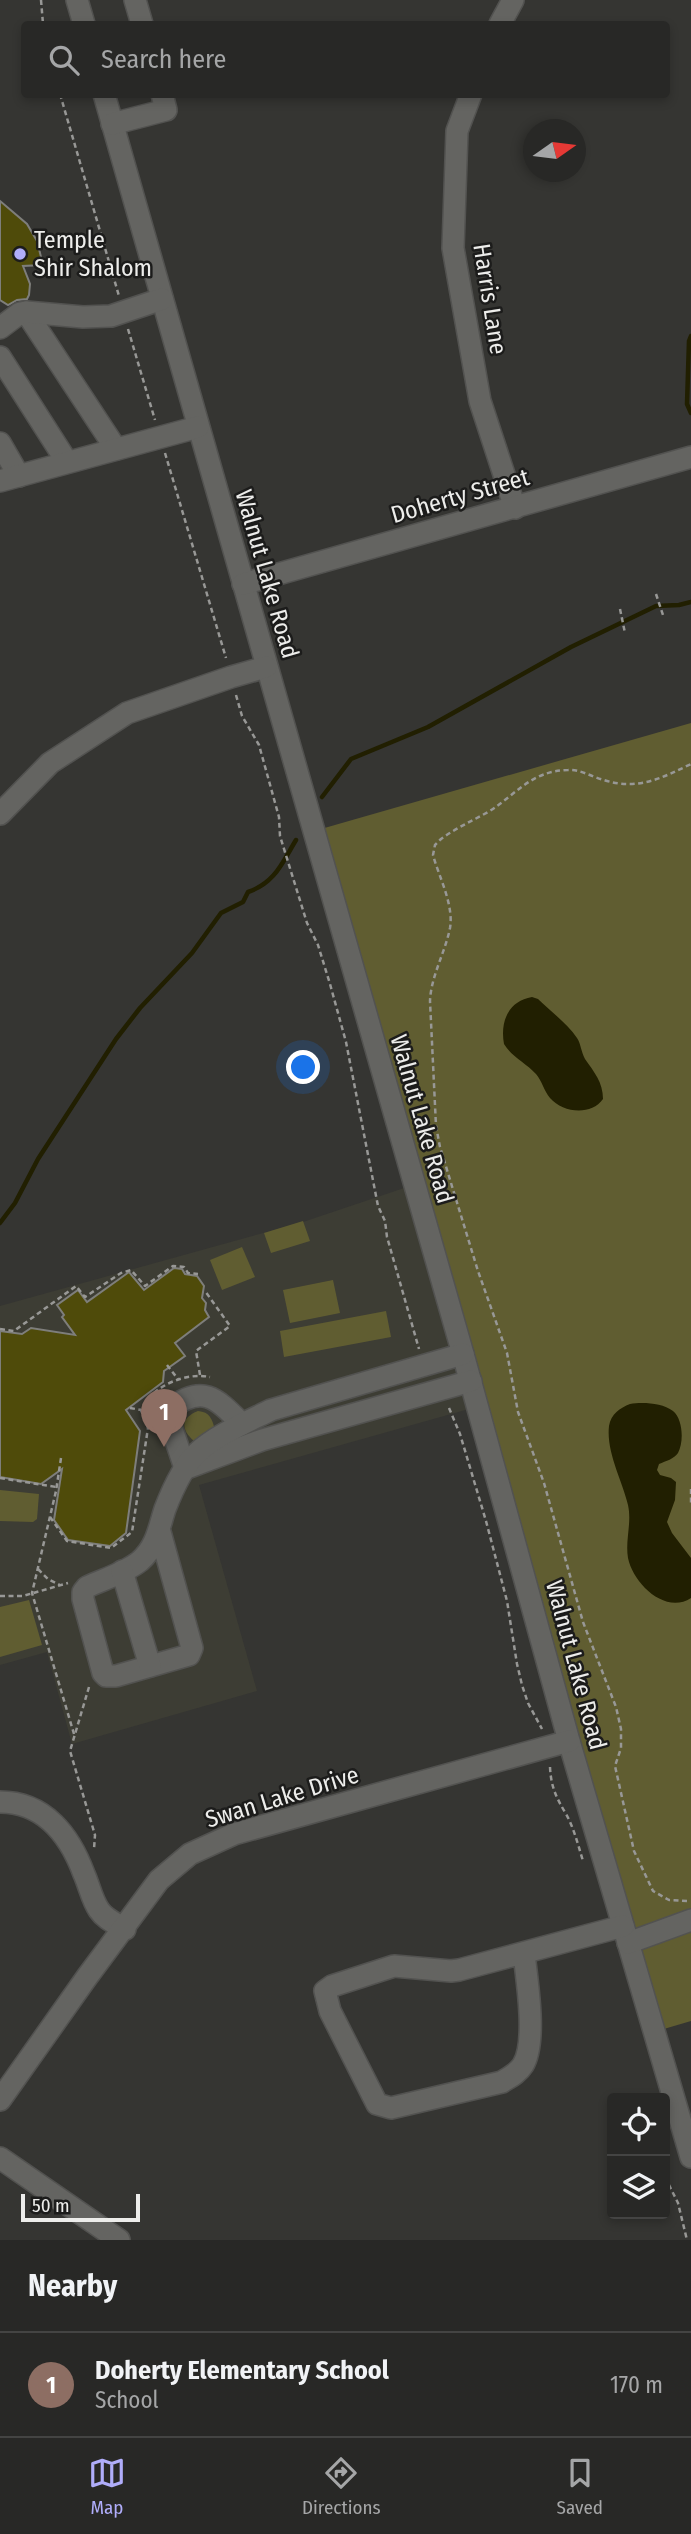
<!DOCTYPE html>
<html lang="en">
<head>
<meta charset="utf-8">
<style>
  body { margin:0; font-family:"Fira Sans Condensed",sans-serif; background:#343432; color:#f1f3f6 }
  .controls { position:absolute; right:21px; bottom:21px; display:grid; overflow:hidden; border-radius:7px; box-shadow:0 4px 10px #0003 }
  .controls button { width:63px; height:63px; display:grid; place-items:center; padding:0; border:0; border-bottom:2px solid #444443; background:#282826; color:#f1f3f6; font:35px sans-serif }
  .compass { position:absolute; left:523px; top:119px; width:63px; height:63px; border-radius:50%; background:#282826; box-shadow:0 4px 10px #0003; rotate:76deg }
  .scale { position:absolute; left:21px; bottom:18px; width:119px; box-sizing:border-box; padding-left:7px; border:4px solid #ededeb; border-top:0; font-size:19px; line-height:24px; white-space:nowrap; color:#ededeb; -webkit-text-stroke:5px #1c1c1b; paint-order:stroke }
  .you { position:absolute; left:304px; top:1068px; width:24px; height:24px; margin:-18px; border:5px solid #fff; border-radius:50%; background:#1a73e8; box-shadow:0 0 0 10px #1a73e833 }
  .badge { display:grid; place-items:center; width:46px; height:46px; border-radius:50%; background:#b0adfa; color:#fff; font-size:23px; font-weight:700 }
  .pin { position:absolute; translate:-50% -58px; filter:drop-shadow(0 2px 4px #0008) }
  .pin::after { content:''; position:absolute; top:37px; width:24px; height:21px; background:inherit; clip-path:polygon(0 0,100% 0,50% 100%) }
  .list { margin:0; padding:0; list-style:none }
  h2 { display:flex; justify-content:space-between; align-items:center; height:91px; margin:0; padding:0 28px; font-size:30px }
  h2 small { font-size:23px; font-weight:400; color:#a5a6a7 }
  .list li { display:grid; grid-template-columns:46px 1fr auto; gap:21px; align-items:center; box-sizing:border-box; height:105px; padding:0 28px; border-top:2px solid #444443 }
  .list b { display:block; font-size:26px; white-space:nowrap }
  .list p { margin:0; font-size:23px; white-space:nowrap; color:#a5a6a7 }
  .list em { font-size:23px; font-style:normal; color:#a5a6a7 }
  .icon { flex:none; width:38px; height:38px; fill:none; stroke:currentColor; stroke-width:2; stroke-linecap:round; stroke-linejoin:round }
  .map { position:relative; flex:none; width:691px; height:2240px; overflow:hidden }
  .search { position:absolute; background:#282826; box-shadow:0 4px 10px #0003; left:21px; right:21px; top:21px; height:77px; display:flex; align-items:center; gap:18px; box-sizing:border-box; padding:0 24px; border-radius:7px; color:#a5a6a7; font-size:26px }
  .sheet { height:196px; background:#282826 }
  nav { display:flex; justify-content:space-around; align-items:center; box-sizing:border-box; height:98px; border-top:2px solid #444443; background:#282826; font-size:19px; color:#a5a6a7 }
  nav a { display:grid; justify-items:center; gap:4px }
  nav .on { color:#b0adfa }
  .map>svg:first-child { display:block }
  .built { fill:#3d3d34 }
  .green { fill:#605d31 }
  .water { fill:#211f01 }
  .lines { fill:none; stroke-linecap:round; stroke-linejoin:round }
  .stream { stroke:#211f01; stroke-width:4.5 }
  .building { fill:#4f4b0a; stroke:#7e7e7b; stroke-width:2 }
  .minor-casing { stroke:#525250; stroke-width:24 }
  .path { stroke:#989896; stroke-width:2.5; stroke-dasharray:5 3.5; stroke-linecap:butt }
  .minor { stroke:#646461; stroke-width:21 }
  .poi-dot { fill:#b0adfa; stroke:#1c1c1b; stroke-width:2.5 }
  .labels { text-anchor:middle; stroke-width:5; stroke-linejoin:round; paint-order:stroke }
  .poi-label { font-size:24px; fill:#ededeb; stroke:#1c1c1b; text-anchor:start }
  .street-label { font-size:24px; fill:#ededeb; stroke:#1c1c1b }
</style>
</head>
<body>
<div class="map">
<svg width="691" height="2240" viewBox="0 0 691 2240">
  <rect width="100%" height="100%" fill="#353532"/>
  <!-- built -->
  <polygon class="built" points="413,1185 476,1407 199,1485 257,1691 72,1744 47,1652 0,1665 0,1306 303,1222"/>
  <!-- green -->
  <g class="green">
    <polygon points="691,723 691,2021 657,2031 314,831"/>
    <polygon points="303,1221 310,1241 271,1253 264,1233"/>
    <polygon points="242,1247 255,1277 222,1290 210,1260"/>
    <polygon points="333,1280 340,1313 290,1323 283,1290"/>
    <polygon points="386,1311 391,1337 284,1357 280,1331"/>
    <path d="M198 1411C210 1412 212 1419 215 1430L194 1441C181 1430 180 1418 198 1411Z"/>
    <polygon points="0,1490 39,1494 37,1519 33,1522 0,1521"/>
    <polygon points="29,1600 42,1645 0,1657 0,1607"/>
  </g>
  <!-- water -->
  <g class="water">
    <path d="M532 997 538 999C551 1012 567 1023 577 1038 581 1044 581 1052 585 1059 594 1072 603 1082 603 1099 591 1116 563 1113 550 1098 544 1091 542 1081 536 1074 526 1063 512 1057 504 1044 500 1022 508 1001 532 997Z"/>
    <path d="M630 1404C643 1402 662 1403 673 1411 683 1419 684 1442 678 1453 674 1459 666 1461 659 1464L657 1470 660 1475 671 1478 676 1482 675 1500 667 1522 672 1533 691 1558V1598C665 1615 633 1583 628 1558 625 1540 632 1523 628 1505 622 1480 606 1452 609 1426 611 1414 620 1408 630 1404Z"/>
  </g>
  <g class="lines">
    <!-- stream -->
    <g class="stream">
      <polyline points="691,336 689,341 687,404 691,413"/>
      <polyline points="322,797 351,759 428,727 571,647 656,606 679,605 691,602"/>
      <path d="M0 1223 15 1203 38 1159 116 1039 140 1008 192 953 221 913 243 902 248 892C275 883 282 863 296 840"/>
    </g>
  </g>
  <!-- building -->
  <g class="building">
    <polygon points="0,201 27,224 37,241 43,265 23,266 30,284 29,295 27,299 17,300 8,305 0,300"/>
    <polygon points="174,1268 182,1269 185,1274 197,1276 204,1286 202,1298 206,1303 205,1310 209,1317 175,1343 185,1356 164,1371 163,1382 126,1410 140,1431 126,1533 110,1546 68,1540 54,1520 62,1469 41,1484 0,1477 0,1331 22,1334 31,1328 75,1335 62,1317 64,1315 57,1305 78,1290 87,1302 129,1272 144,1290"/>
  </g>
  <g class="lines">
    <!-- minor casing -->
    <g class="minor-casing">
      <g id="minor">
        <polyline points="77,0 84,24"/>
        <polyline points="135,0 142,24"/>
        <polyline points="500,24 513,0"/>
        <polyline points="104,94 463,1354 569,1741 691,2157"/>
        <polyline points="471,94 457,131 453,248 480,401 515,508"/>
        <polyline points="112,124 166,110 162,94"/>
        <polyline points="26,312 116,449"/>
        <polyline points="0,328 20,313 26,312 83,317 111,316 162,299"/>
        <polyline points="0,357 67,462"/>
        <polyline points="0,443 19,476"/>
        <polyline points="0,481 198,427"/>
        <polyline points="243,584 691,457"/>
        <polyline points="0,814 50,763 127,713 231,677 266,667"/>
        <path d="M185 1468 169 1420 170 1409C203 1383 217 1399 242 1424"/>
        <polyline points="187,1468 262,1440 471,1381"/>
        <path d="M160 1532 192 1648 189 1655 116 1676H106L103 1673 83 1599V1592L87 1587C104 1579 125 1573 140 1561 157 1546 159 1527 165 1509 172 1491 183 1466 197 1453 214 1436 249 1421 271 1410L463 1354"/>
        <polyline points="122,1571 150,1666"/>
        <path d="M0 1802C45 1802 70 1836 84 1874 89 1885 92 1900 99 1910 105 1919 115 1923 125 1929"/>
        <polyline points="628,1943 691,1920"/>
        <path d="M524 1954C527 1981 537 2042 523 2065 518 2073 510 2077 502 2082L391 2108 377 2104 330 2011 325 1991 332 1986 394 1966 451 1971 459 1970 623 1926"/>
        <polyline points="0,2100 87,1977 159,1880 190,1854 234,1834 569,1741"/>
        <polyline points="0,2158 119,2240"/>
      </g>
    </g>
    <!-- path -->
    <g class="path">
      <polyline points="41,0 43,24"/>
      <polyline points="60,94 119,296"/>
      <polyline points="128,329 155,420"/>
      <polyline points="165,453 226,658"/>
      <polyline points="656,594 663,615"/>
      <polyline points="620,609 625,633"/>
      <polyline points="236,695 242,716 259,745 279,817 280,836 307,923 318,945 330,984 346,1042 378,1206 385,1221 387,1237 419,1349"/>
      <polyline points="0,1329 14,1331 76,1286 85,1297 121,1273 131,1270 145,1286 173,1266 184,1267 188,1273 198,1274"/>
      <polyline points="167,1365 178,1379"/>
      <polyline points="200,1375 196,1351 230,1326 205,1291"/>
      <polyline points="130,1408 141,1410"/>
      <polyline points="449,1408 460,1434 486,1521 507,1601 517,1664 522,1685 528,1703 542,1729"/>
      <polyline points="61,1458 56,1491 32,1593 74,1734"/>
      <polyline points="0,1478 56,1487"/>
      <polyline points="691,1489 691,1506"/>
      <path d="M50 1517 67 1541 111 1548 132 1532 148 1428 141 1410C152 1386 185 1372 210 1377"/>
      <polyline points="38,1569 48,1579 60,1585"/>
      <polyline points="0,1596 23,1596 68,1583"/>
      <polyline points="89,1687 70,1751 95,1835 94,1849"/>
      <path d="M550 1767C551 1787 556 1797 566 1814 574 1828 578 1845 583 1861"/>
      <path d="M687 1901 669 1900 653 1891 634 1851 615 1766 621 1748V1729L616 1707 583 1622 544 1483 518 1412 507 1353 478 1271 440 1147 436 1126 430 1001C431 976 445 953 450 928 454 905 439 877 433 855L435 845 441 839C456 828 472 821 488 812 516 795 530 771 568 770 580 769 592 777 604 780 637 791 662 778 691 764"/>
      <polyline points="665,2177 678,2203 687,2240"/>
    </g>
    <!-- minor -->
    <use href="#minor" class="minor"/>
  </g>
  <!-- markers -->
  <circle class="poi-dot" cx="20" cy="254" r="7"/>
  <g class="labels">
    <!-- poi labels -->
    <g class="poi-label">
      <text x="34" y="248">Temple<tspan x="34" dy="28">Shir Shalom</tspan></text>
    </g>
    <!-- street labels -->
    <g class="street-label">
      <text transform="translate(490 299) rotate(81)" y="8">Harris Lane</text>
      <text transform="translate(460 496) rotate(-16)" y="8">Doherty Street</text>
      <text transform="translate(267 574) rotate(74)" y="8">Walnut Lake Road</text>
      <text transform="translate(422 1119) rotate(74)" y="8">Walnut Lake Road</text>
      <text transform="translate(576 1665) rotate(75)" y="8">Walnut Lake Road</text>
      <text transform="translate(282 1797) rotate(-17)" y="8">Swan Lake Drive</text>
    </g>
  </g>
</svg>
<div class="controls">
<button><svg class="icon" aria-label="locate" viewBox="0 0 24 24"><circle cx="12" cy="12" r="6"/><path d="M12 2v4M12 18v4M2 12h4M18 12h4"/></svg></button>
<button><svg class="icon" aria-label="layers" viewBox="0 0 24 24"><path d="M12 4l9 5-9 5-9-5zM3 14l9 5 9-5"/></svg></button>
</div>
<svg class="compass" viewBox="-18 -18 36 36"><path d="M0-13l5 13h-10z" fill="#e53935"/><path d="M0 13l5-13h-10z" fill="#a5a6a7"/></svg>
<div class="scale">50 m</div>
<div class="you"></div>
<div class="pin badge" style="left:164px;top:1447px;background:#8d6e63">1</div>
<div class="search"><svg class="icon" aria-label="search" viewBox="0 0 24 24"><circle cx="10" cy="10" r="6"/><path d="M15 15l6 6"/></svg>Search here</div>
</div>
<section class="sheet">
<h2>Nearby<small></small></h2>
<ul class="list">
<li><span class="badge" style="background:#8d6e63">1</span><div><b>Doherty Elementary School</b><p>School</p></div><em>170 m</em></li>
</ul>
</section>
<nav>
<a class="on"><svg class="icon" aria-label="map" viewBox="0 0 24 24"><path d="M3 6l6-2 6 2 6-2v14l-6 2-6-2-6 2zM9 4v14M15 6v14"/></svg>Map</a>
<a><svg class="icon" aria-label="directions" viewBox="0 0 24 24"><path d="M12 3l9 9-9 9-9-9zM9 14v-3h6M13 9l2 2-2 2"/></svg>Directions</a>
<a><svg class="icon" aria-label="saved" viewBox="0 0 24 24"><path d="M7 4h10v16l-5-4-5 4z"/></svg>Saved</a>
</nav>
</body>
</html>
